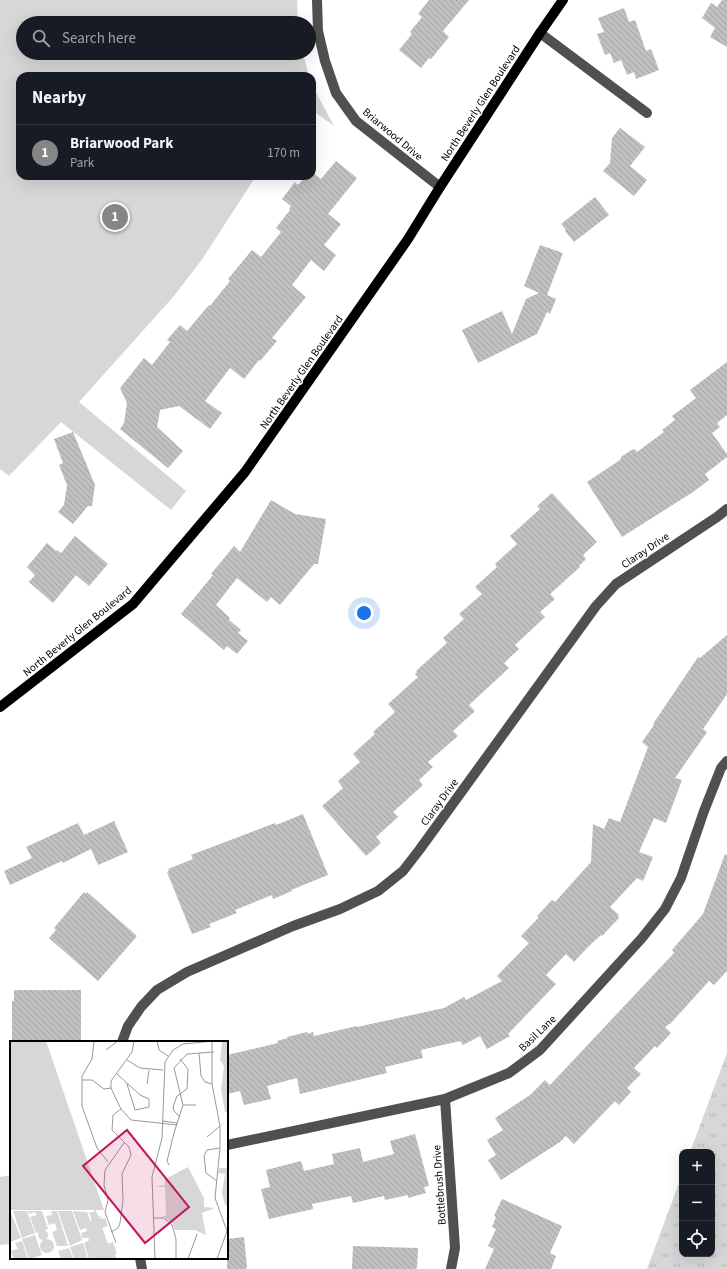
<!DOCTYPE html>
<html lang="en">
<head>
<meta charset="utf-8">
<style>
  body { margin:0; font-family:"Source Sans 3",sans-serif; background:#20242c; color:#f1f3f6 }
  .controls { position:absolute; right:12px; bottom:12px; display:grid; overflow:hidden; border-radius:8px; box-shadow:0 4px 16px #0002 }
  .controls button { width:36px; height:36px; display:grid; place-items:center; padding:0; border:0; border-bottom:1px solid #363941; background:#171b24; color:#f1f3f6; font:20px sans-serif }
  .you { position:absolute; left:364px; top:613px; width:14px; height:14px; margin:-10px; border:3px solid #fff; border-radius:50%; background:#1a73e8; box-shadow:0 0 0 6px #1a73e833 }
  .badge { display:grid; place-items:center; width:26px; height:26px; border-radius:50%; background:#858687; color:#fff; font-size:13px; font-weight:700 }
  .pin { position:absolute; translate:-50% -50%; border:2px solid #fff; box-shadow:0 1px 4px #0006 }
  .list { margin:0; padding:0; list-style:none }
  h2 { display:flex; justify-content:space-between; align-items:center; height:52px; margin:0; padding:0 16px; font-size:17px }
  h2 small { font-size:13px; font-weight:400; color:#9ea1a6 }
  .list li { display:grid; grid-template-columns:26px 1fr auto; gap:12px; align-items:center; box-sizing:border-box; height:56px; padding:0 16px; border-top:1px solid #363941 }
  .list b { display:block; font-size:15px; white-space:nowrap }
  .list p { margin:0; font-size:13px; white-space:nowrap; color:#9ea1a6 }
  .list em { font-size:13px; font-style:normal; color:#9ea1a6 }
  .icon { flex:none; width:22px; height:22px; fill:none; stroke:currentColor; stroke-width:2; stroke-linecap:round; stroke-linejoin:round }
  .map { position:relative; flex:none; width:727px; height:1269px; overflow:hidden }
  .search { position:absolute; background:#171b24; box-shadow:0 4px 16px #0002; left:16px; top:16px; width:300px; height:44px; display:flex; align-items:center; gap:10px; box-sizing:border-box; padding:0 14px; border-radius:22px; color:#9ea1a6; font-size:15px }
  .panel { position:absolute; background:#171b24; box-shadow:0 4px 16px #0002; left:16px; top:72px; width:300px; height:108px; border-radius:12px }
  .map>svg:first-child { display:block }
  .grass { fill:#d7d7d7 }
  .park { fill:url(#park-tufts) }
  .building { fill:url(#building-back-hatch) }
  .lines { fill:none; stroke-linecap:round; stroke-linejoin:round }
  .minor { stroke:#505050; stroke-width:10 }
  .major { stroke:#000; stroke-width:10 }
  .labels { text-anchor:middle; stroke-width:3; stroke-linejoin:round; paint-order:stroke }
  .street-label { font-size:11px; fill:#000; stroke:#fff }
  .inset-road { fill:none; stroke:#999; stroke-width:1 }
  .view { fill:#c2185b; fill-opacity:0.15; stroke:#c2185b; stroke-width:2 }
  .inset-edge { fill:none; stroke:#000; stroke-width:2 }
</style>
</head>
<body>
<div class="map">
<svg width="727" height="1269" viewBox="0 0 727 1269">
  <defs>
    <pattern id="park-tufts" width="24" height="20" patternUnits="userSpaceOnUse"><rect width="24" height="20" fill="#d7d7d7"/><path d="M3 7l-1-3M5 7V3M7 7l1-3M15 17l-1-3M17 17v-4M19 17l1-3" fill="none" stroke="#b7b7b7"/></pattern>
    <pattern id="building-back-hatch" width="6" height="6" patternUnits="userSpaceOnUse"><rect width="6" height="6" fill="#c0c0c0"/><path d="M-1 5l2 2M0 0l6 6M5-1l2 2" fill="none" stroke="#a3a3a3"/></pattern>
  </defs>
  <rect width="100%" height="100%" fill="#fff"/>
  <!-- grass -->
  <g class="grass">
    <polygon points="0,0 297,0 298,23 23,23 23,53 303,53 309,76 20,76 20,176 256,176 203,258 174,296 79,402 186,491 171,510 61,422 9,476 0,469"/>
    <polygon points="312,85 334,126 312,110"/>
    <polygon points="11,1175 11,1244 0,1245 0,1177"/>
  </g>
  <!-- park -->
  <polygon class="park" points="727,1053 727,1269 647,1269 682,1175 682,1254 712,1254 712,1152 690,1152"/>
  <!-- building -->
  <g class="building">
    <polygon points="429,0 469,0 443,31 449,37 431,59 429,58 421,68 399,50 412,34 410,32 422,17 418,14"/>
    <polygon points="722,0 727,0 727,47 710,37 715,28 702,18 711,3 717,7"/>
    <polygon points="624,8 629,22 635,20 646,51 651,49 659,70 636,79 634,72 627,75 621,60 614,63 610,53 605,55 597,34 604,32 598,18"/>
    <polygon points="620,128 645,147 630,166 647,180 634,196 603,171 610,163 612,138"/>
    <polygon points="336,161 357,178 328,214 341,224 324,245 336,255 324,271 311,260 292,285 306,297 272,338 277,341 260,361 259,360 244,379 230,368 205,401 222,413 210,429 179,406 160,410 157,427 183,451 168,468 120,429 124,423 127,403 120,388 144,358 152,365 170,342 167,340 180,325 187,331 209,305 210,306 230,281 228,279 252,250 261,257 281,232 276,228 290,210 289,209 291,206 282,199 295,182 298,185 306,176 312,176 312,172 321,179"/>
    <polygon points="595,197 609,215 574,242 565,231 566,230 561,224"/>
    <polygon points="540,245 563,253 547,295 556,299 550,314 547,312 537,334 478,363 462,330 502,311 512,334 526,299 539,293 524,286"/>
    <polygon points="727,362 727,415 717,423 720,427 712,433 727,454 727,457 705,474 709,480 693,492 622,537 587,482 620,460 621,458 621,457 633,449 634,450 635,449 637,452 664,432 662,430 675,420 672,416 696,398 690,390"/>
    <polygon points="73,432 95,485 92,506 88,506 73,524 58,512 64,505 67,485 59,465 63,463 54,439"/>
    <polygon points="552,493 597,542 583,555 586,559 579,566 580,567 550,594 555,599 540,612 545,617 515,645 519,649 504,663 509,668 469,705 475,711 453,731 458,736 428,762 433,767 419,780 423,785 393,812 398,817 376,837 381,843 366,856 322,806 343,788 338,781 360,762 353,754 375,734 373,732 395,712 388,704 418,677 415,674 417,672 416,671 447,643 443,638 464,619 459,614 482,594 475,587 497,567 495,564 517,544 510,536 540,509 537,506"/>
    <polygon points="271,500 295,514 326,519 318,564 314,564 280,605 271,597 267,602 237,578 216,605 230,618 229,620 241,630 238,633 248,641 237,654 227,646 224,650 181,614 213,575 211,574 234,546 240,552"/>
    <polygon points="75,536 108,564 89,586 76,575 53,603 29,582 35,575 27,567 47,543 56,551 57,550 61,553"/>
    <polygon points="727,635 727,694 703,729 707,732 675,778 682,780 666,823 654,818 639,852 653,857 643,881 637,878 610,907 619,915 618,916 619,918 602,936 601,935 589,946 574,962 566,954 546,975 556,984 508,1034 510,1036 487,1049 480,1036 463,1045 460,1041 421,1050 423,1058 385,1067 387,1073 300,1094 297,1078 267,1086 271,1099 244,1105 240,1091 227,1094 227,1055 278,1043 277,1041 288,1038 287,1037 307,1032 308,1034 313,1032 314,1036 357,1026 357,1027 444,1008 464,997 466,1000 502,981 497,976 529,943 521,936 539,917 537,916 552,900 555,902 591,862 593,824 604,829 609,818 620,822 648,747 642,742 654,725 653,724 698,657 700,658"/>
    <polygon points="303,814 328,875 291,890 292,891 273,899 272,895 235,910 237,913 209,924 211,927 192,934 167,872 169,871 168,869 193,859 191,855 275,823 276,825"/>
    <polygon points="114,821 128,852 98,865 91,849 63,863 62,861 10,885 4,871 32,858 26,847 78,823 84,835"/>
    <polygon points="725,854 727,855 727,971 714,985 709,981 671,1023 665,1027 671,1033 657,1048 655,1046 634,1068 641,1074 627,1088 631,1092 619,1105 615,1101 574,1144 566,1136 560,1142 501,1180 488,1160 496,1155 487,1140 503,1130 495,1118 530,1095 545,1080 550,1085 674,953 672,950 703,914"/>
    <polygon points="84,892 85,894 87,892 137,936 98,981 49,938 56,930 54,928"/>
    <polygon points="14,990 81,990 81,1042 12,1042 12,1001 14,1001"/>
    <polygon points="415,1134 429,1186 424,1187 426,1193 408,1198 408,1195 385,1200 384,1196 353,1203 351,1196 312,1204 313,1209 269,1219 261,1189 270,1187 266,1170 301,1161 304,1171 334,1164 332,1154 360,1148 363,1162 394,1154 390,1141"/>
    <polygon points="502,1199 562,1226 550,1253 556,1256 551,1269 485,1269 494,1249 488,1246 496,1229 492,1227 496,1217 494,1216"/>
    <polygon points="244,1237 247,1267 246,1267 247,1269 227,1269 227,1239"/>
    <polygon points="353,1246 418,1248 417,1268 415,1269 352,1269"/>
  </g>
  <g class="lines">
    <!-- minor -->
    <g class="minor">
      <polyline points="317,0 318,31 325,61 336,93 356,121 440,187"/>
      <polyline points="540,33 647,113"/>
      <polyline points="122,1042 128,1026 141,1007 157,990 187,972 293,926 340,909 378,891 403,871 420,849 596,606 616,584 717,517 727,509"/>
      <polyline points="445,1099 455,1248 451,1269"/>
      <polyline points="227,1145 445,1099 509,1073 540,1050 642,938 665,909 681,878 704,811 721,768 727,761"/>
      <polyline points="140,1258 142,1269"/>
    </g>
    <!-- major -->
    <polyline class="major" points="0,707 133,604 245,472 408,239 440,187 540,33 563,0"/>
  </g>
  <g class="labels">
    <!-- street labels -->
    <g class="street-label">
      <text transform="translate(480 103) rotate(-57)" y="4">North Beverly Glen Boulevard</text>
      <text transform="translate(393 134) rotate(40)" y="4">Briarwood Drive</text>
      <text transform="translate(301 372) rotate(-55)" y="4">North Beverly Glen Boulevard</text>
      <text transform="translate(645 550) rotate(-34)" y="4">Claray Drive</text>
      <text transform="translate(77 631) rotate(-39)" y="4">North Beverly Glen Boulevard</text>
      <text transform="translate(439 802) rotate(-54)" y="4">Claray Drive</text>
      <text transform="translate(537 1033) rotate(-44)" y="4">Basil Lane</text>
      <text transform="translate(439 1185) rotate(-94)" y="4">Bottlebrush Drive</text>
    </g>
  </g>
  <!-- overview -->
  <g transform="translate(10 1041)">
    <rect width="218" height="218" fill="#fff"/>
    <path d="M212 0H218V72L215 71 211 48 214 25 210 19ZM218 123V164H215L212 152 215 133 208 132 209 127H216ZM178 126 194 157V166L205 167 192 172 196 194 185 189H165L162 182 153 175H156L155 146H144L155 144V138ZM85 167 98 203 107 218H85L77 193Z" fill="#d7d7d7"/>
    <path d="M0 0H36L94 169H0ZM0 170 11 197 0 201ZM3 170H17L25 192 12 197ZM18 170H32L38 188 26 192 20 176 27 174 25 171 19 173ZM41 170H47L58 205H47L42 191 47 189 45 182 39 184 36 175 42 174ZM48 170H62L72 199 60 205ZM63 170 77 171 86 196 72 197 71 192 77 190 76 187 70 189ZM79 171H86L88 176 94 174 88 178 95 177 98 185 92 187 94 193 87 196ZM28 194a5 5 0 1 1 10 0a5 5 0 1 1-10 0ZM25 194 32 214 19 218 12 198ZM30 205a7 7 0 1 1 14 0a7 7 0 1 1-14 0ZM80 199 81 202 88 200 92 215 79 218 74 202ZM96 199 97 203 103 201 107 213 95 217 94 214 100 212 99 209 93 211 89 202ZM12 200 18 218H4L1 210 8 208 5 202ZM73 202 78 218H64L60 206ZM59 207 63 218H51L48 210Z" fill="#d7d7d7"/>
    <path class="inset-road" d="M84 0 82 18 72 35V65L87 107 98 121M124 0 122 11 101 40V47L111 68 121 79 167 84M147 0 149 9 158 15M202 1V43L210 85V107L205 157 217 190 207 218M96 9 108 0M189 12 191 35 195 41 202 43M117 19 130 27 153 29M106 32 130 54 139 58V66L125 69 117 43M72 39H82L94 48 101 47M137 43 139 29M173 64H186M170 76 164 70 163 66 167 55 177 48 178 28 170 18M152 80 168 82M197 96 210 85M159 124 157 120 164 92 173 64 164 27 177 13 204 11M207 140 196 132 194 115 197 109 210 107M143 177H154L162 184 166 198V218M101 191 108 187 110 182 113 159 112 133 121 114 119 106 102 89 103 74 111 68M106 202 95 171 98 159 94 144 95 129 114 102M145 218 142 136 152 97 155 21 163 9 173 3 204 0M178 218 187 193"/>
    <path class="view" d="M117 89 179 166 135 202 73 125Z"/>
    <rect width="218" height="218" class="inset-edge"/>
  </g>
</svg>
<div class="controls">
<button>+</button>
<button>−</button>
<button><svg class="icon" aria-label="locate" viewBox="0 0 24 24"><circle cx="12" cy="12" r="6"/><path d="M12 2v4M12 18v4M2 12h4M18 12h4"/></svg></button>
</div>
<div class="you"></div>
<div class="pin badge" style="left:115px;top:217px">1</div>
<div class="search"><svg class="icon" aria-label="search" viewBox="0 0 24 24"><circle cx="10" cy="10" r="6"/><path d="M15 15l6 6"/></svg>Search here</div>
<section class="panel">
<h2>Nearby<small></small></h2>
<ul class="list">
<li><span class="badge">1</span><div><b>Briarwood Park</b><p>Park</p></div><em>170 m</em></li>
</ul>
</section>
</div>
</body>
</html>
